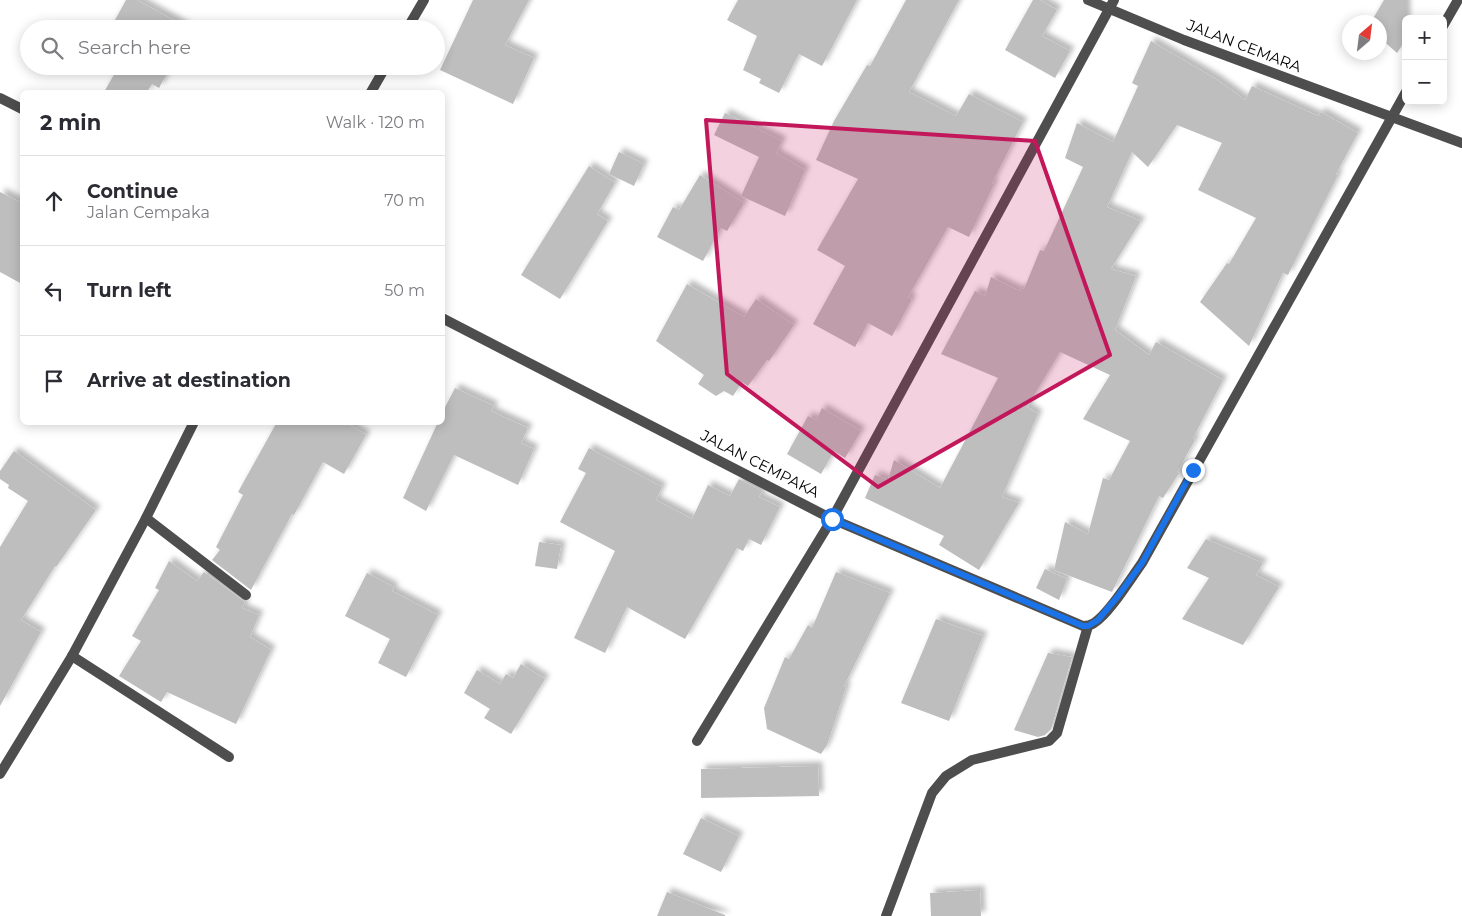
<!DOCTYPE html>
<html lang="en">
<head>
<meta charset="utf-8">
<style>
  body { margin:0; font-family:Montserrat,sans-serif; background:#f7f7f7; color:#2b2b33 }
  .controls { position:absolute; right:15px; top:15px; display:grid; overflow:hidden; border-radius:8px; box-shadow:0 2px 12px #0003 }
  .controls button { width:45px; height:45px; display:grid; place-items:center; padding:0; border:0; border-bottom:1px solid #e1e1e2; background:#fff; color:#2b2b33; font:25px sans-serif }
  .compass { position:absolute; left:1342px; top:15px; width:45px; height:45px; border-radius:50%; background:#fff; box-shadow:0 2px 12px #0003; rotate:28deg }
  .stop { position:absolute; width:15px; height:15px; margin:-11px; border:4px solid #1a73e8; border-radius:50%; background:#fff }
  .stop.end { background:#1a73e8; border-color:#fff; box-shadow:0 1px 5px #0008 }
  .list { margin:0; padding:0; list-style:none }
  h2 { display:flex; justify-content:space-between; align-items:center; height:65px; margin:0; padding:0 20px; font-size:21px }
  h2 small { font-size:16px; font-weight:400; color:#7c7c81 }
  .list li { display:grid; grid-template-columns:32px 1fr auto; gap:15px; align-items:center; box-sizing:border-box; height:90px; padding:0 20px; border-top:1px solid #e1e1e2 }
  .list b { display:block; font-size:19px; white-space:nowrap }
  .list p { margin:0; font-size:16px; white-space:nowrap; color:#7c7c81 }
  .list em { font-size:16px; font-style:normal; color:#7c7c81 }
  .icon { flex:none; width:28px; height:28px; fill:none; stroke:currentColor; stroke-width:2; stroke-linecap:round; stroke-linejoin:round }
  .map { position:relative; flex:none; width:1462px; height:916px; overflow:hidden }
  .search { position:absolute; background:#fff; box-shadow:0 2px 12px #0003; left:20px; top:20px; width:425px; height:55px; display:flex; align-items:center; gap:12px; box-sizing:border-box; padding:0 18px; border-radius:28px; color:#7c7c81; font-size:19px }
  .panel { position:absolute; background:#fff; box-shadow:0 2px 12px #0003; left:20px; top:90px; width:425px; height:335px; border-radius:8px }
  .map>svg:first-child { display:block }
  .building { fill:#bebebe; filter:url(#shadow) }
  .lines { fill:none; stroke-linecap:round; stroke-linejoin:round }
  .minor { stroke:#4e4e4e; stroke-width:10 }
  .route { stroke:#1a73e8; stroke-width:6 }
  .marked { fill:#c2185b; fill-opacity:0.2; stroke:#c2185b; stroke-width:4; stroke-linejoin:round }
  .labels { text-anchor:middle; stroke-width:4; stroke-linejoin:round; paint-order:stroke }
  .street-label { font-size:15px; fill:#000; stroke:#fff }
</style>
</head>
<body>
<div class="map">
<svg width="1462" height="916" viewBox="0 0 1462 916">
  <defs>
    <filter id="shadow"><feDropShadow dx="4.5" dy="-4.5" stdDeviation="2.5" flood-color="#0004"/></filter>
  </defs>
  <rect width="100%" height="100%" fill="#fff"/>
  <!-- building -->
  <g class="building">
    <polygon points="126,0 137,0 190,29 110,29"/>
    <polygon points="473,0 529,0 505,45 534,58 513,104 440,70"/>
    <polygon points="738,0 857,0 822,66 799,54 779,93 759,83 761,79 743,70 757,36 727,20"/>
    <polygon points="906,0 959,0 909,92 956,116 969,94 1023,122 992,183 994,184 969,237 948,227 908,297 912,299 892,336 868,323 855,347 813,324 845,266 817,250 858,179 816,160 834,121 867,65 870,66"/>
    <polygon points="1033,0 1040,0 1057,10 1042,36 1070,51 1055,78 1005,50"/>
    <polygon points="1384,0 1406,0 1406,39 1397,53 1380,38 1380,22 1371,22"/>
    <polygon points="1151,41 1216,79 1245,100 1252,86 1318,116 1321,112 1358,133 1336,174 1338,175 1288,275 1283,273 1249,346 1200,302 1227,263 1229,264 1256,218 1198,190 1222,143 1177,125 1148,167 1132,152 1107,207 1141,221 1111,269 1136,276 1115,330 1149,355 1156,342 1223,380 1193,438 1195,440 1177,472 1179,473 1163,498 1159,496 1112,592 1054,570 1065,522 1088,534 1103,478 1109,480 1130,441 1083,419 1110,375 1060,352 1027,407 1038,414 1002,497 1019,503 979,570 939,545 944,536 865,498 875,475 888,480 894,460 940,488 998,378 941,354 975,291 985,296 991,277 1020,291 1021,288 1024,289 1040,250 1044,251 1083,167 1065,158 1077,123 1113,142 1138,86 1132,83"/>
    <polygon points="119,66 171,66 159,88 152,84 147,92 104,92"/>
    <polygon points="725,113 782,141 776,153 805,170 785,216 741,196 759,157 714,135"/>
    <polygon points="619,152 644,164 634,186 609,174"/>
    <polygon points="589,166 615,183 597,214 608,221 560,299 521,275"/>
    <polygon points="700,175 744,203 727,231 721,228 703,261 657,237 673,207 679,210"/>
    <polygon points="0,192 22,203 22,284 0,272"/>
    <polygon points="687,284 744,317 756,299 794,325 769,361 767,360 748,386 742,382 733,396 724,391 716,396 698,384 704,375 656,341"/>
    <polygon points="455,388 494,406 491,411 528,428 521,443 534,449 518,485 454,455 426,511 403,498 438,422 442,422 442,413"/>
    <polygon points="822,408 861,431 845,458 834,451 821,474 787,454 808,416 816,420"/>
    <polygon points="277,422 345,422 366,435 344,474 323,462 294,515 292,514 251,590 212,560 220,550 216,547 243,495 238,492"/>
    <polygon points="589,448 662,487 656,500 692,519 708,485 730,496 739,479 762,491 759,497 780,507 761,545 749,539 743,551 737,548 685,639 627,607 605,653 574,638 615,551 560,522 586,473 578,469"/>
    <polygon points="14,451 96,510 56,567 55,566 21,620 41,632 0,706 0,547 28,501 8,488 9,485 0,479 0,471"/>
    <polygon points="1206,539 1263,563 1256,575 1279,587 1243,645 1182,619 1209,578 1187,568"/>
    <polygon points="539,542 561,545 557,569 535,566"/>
    <polygon points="169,561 197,581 204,572 245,602 242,608 259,615 250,637 271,650 236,724 167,692 161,702 119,676 141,641 132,636 159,590 155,588"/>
    <polygon points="1045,569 1067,579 1059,600 1036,588"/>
    <polygon points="836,572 890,593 844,686 846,687 827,745 821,754 767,729 764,708 785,657 789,659 808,625 812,628"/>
    <polygon points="367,573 394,587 392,591 438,615 406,677 378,663 390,639 345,616"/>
    <polygon points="936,619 983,636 949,721 901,703"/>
    <polygon points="1048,653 1072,657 1051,729 1045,735 1038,737 1014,730"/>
    <polygon points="521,664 545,679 511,734 484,718 490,709 464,693 477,670 500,684 506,674 513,678"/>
    <polygon points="818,766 819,796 701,798 701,769"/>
    <polygon points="701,818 739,836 721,872 683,854"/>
    <polygon points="980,890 981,916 931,916 930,893"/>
    <polygon points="667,892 725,915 725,916 657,916"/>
  </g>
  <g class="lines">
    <!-- minor -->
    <g class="minor">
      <polyline points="1088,0 1184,40 1462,143"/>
      <polyline points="1443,26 1458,0"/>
      <polyline points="407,29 424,0"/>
      <polyline points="371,92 386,66"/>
      <polyline points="0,98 22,109"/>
      <path d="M442 318 832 519 1083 626C1087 626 1090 626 1094 623 1109 614 1131 578 1142 563L1406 92"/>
      <polyline points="146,518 246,595"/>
      <polyline points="72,656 229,757"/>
      <polyline points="697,741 832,519 1114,0"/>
      <polyline points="0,774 72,656 146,518 194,422"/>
      <polyline points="886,916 932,793 946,776 972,760 1049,741 1057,733 1088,626"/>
    </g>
  </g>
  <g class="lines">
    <!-- route -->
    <polyline class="route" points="832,519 1083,626 1088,626 1098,620 1118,596 1142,563 1193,470"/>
  </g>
  <!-- marked area -->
  <path class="marked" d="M706 120 1035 141 1110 355 878 487 727 374Z"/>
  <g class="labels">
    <!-- street labels -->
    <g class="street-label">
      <text transform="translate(1244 46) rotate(21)" y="5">JALAN CEMARA</text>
      <text transform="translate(760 464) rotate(27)" y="5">JALAN CEMPAKA</text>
    </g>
  </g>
</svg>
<div class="controls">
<button>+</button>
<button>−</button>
</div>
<svg class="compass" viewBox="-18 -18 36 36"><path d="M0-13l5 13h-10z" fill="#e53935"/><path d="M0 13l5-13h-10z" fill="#7c7c81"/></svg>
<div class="stop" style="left:832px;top:519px"></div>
<div class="stop end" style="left:1193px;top:470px"></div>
<div class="search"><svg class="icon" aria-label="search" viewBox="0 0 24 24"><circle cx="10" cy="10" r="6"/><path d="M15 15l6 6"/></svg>Search here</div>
<section class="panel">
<h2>2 min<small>Walk · 120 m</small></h2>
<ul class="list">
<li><svg class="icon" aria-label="ahead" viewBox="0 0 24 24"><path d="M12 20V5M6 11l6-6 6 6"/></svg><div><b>Continue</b><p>Jalan Cempaka</p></div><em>70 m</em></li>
<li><svg class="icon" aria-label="left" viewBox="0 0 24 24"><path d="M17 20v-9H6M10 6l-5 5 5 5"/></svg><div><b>Turn left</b></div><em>50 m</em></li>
<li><svg class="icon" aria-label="arrive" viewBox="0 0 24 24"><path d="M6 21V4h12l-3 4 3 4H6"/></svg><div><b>Arrive at destination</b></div></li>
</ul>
</section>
</div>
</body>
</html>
